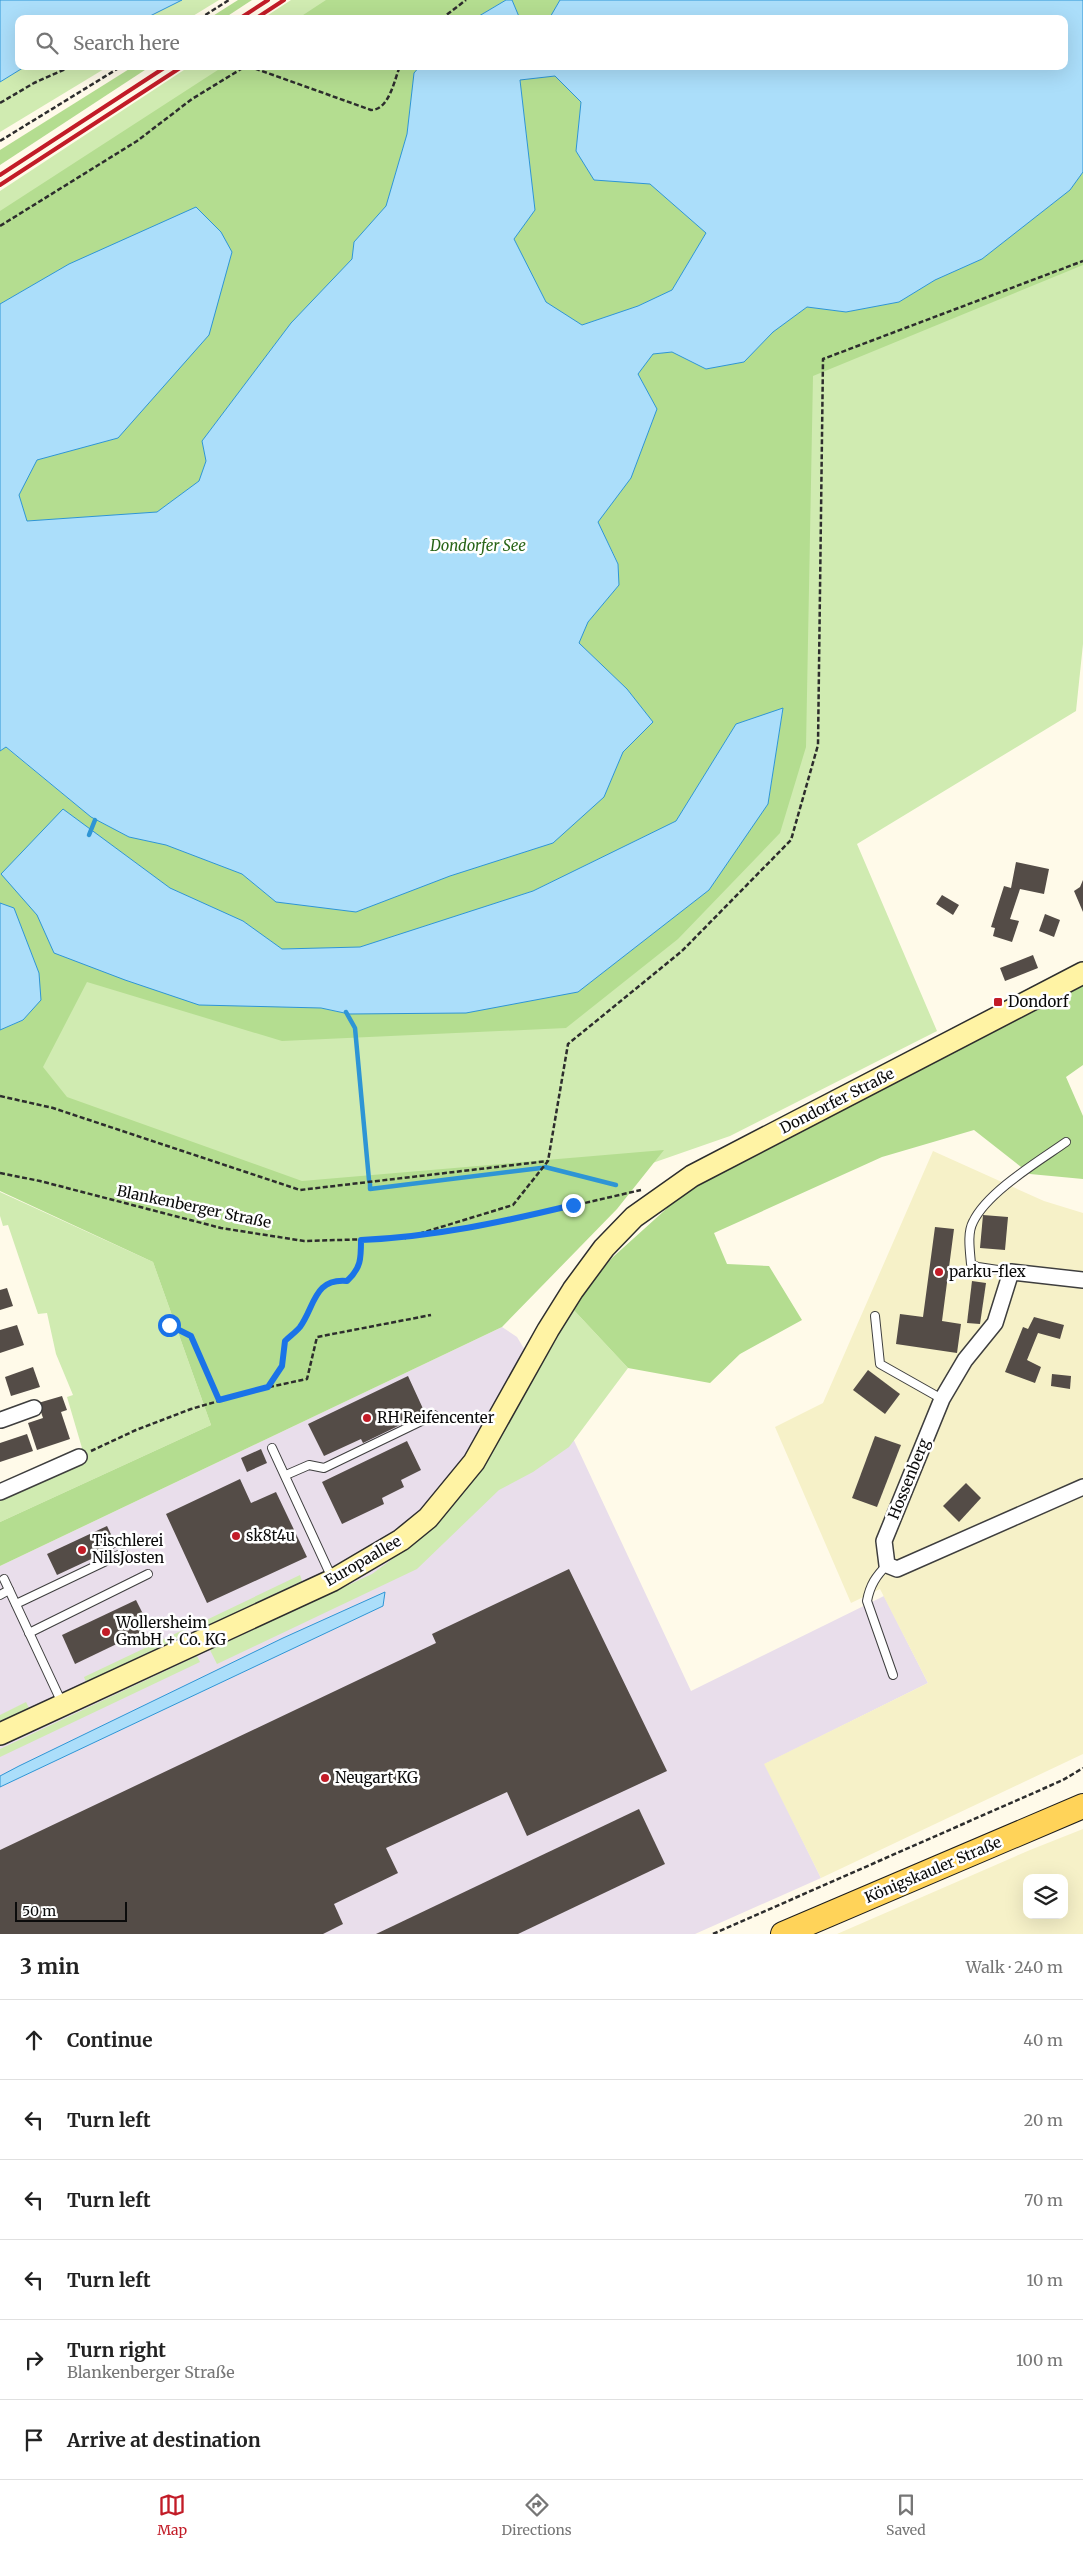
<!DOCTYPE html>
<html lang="en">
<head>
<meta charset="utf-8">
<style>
  body { margin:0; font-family:Merriweather,serif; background:#f2f2f2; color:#222 }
  .controls { position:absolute; right:15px; bottom:15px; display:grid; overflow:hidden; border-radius:10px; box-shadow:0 5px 20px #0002 }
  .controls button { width:45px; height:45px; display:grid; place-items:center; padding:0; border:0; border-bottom:1px solid #e0e0e0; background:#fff; color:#222; font:25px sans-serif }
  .scale { position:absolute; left:15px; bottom:12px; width:112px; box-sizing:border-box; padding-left:5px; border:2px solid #0b0b0b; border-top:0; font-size:14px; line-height:18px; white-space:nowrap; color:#0b0b0b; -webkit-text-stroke:4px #fff; paint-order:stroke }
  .stop { position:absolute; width:15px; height:15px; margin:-11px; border:4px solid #1a73e8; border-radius:50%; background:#fff }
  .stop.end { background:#1a73e8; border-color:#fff; box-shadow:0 1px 5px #0008 }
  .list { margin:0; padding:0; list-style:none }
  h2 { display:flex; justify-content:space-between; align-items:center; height:65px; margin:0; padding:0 20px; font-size:21px }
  h2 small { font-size:16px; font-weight:400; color:#767676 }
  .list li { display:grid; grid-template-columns:32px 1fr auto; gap:15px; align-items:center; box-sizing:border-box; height:80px; padding:0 20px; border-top:1px solid #e0e0e0 }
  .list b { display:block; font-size:19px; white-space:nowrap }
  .list p { margin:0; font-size:16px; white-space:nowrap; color:#767676 }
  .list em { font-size:16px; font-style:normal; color:#767676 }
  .icon { flex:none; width:28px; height:28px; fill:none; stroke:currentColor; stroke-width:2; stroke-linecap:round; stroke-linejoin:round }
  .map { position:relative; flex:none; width:1083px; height:1934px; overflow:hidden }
  .search { position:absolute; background:#fff; box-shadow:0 5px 20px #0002; left:15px; right:15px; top:15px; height:55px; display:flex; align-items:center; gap:12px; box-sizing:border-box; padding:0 18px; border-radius:10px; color:#767676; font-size:19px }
  .sheet { height:545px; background:#fff }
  nav { display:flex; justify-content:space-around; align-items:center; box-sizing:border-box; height:70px; border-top:1px solid #e0e0e0; background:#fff; font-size:14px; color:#767676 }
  nav a { display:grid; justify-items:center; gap:2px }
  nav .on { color:#c21c27 }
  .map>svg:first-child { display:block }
  .industrial { fill:#e9deeb }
  .farmland { fill:#f6f1c8; fill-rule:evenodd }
  .green { fill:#d0ebb1 }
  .forest { fill:#b4dd90; fill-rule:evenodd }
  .water { fill:#abdefa; stroke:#2e95d5; fill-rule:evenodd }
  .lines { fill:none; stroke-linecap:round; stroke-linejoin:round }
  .stream { stroke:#2e95d5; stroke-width:4.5 }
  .building { fill:#544c47 }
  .service-casing { stroke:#3e3e3e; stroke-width:10 }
  .minor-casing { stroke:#3e3e3e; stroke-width:18 }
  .secondary-casing { stroke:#2d2d2d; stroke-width:24 }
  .primary-casing { stroke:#1c1c1c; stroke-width:26 }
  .path { stroke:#2d2d2d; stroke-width:2.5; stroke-dasharray:5 2.5; stroke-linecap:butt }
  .service { stroke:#fff; stroke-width:8 }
  .minor { stroke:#fff; stroke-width:15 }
  .secondary { stroke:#fff3a4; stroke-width:21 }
  .primary { stroke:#ffd359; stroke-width:24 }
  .rail { stroke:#c21c27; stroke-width:4 }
  .route { stroke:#1a73e8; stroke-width:6 }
  .poi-dot { fill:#c21c27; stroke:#fff; stroke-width:2 }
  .labels { text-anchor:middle; stroke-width:5; stroke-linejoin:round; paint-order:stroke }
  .park-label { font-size:15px; font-style:italic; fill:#2a6619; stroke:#fff }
  .poi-label { font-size:15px; fill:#0b0b0b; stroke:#fff; text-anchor:start }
  .street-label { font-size:15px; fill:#0b0b0b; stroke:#fff }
</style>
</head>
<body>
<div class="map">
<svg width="1083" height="1934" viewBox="0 0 1083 1934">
  <rect width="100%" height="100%" fill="#fffae9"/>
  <!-- industrial -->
  <polygon class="industrial" points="502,1327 517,1337 556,1402 691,1691 884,1596 928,1683 765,1764 821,1878 695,1934 0,1934 0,1566"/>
  <!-- farmland -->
  <g class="farmland">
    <polygon points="933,1151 1044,1201 1083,1213 1083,1754 821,1878 764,1764 928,1683 880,1589 851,1603 775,1427 823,1403"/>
    <path d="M1083 1829V1934H837L1030 1850ZM1027 1878H1064V1915H1027Z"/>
  </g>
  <!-- green -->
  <g class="green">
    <polygon points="182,0 219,0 188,19 144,19"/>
    <polygon points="291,0 1083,0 1083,644 1076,711 857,844 937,1031 730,1136 552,1198 0,1168 0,191 190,66 1064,66 1064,19 262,19"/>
    <polygon points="26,66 109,66 0,132 0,82"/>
    <polygon points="0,1192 153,1262 211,1425 0,1522 0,1497 82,1448 67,1397 73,1395 56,1354 47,1313 38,1314 8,1225 3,1226 0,1216"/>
    <polygon points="570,1306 628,1368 569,1447 533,1472 499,1490 417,1569 217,1664 210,1650 372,1574 426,1534 448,1512 478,1474 533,1378"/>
    <polygon points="300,1575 302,1581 200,1629 198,1624"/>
    <polygon points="185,1629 187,1634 86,1682 84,1677"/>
    <polygon points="197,1656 200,1662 0,1757 0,1749"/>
    <polygon points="26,1702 29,1708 0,1722 0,1715"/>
  </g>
  <!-- forest -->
  <g class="forest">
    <polygon points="238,0 252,0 223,19 208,19"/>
    <polygon points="326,0 506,0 474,19 297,19"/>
    <polygon points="512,0 560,0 549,19 520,19"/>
    <polygon points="134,66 151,66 0,165 0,150"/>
    <polygon points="224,66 420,66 414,73 407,134 386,206 354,242 352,259 291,323 202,441 206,461 199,481 157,512 27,521 19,495 37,460 118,438 69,264 0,304 0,211"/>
    <polygon points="555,76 581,102 576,151 594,179 650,184 706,233 672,290 638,306 582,325 546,303 514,239 535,210 520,80"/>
    <path d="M1083 172V265L813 376 806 747 780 833 678 939 566 1028 282 1041 87 982 43 1067 67 1097 302 1181 664 1150 617 1209 502 1327 0 1566V1522L211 1425 153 1262 0 1191V1030L24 1020 39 973 14 908 0 903V751L5 747 91 817 129 837 166 845 242 874 276 902 356 912 450 876 553 843 604 797 623 752 653 722 627 689 579 643 588 622 619 585 618 563 598 522 631 478 657 409 638 374 653 354 672 352 706 369 744 362 773 332 807 307 846 312 899 302 935 280 982 259 1070 190ZM783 709 768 804 709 890 578 992 349 1014 54 953 37 915 63 809 170 888 243 921 282 949 360 947 533 891 676 821 736 724Z"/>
    <polygon points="1083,984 1083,1065 1066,1077 1083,1116 1083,1179 1030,1174 974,1130 882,1157 714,1233 727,1264 769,1266 802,1320 740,1354 710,1383 628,1368 570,1306 613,1257 685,1192 750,1154"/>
  </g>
  <!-- water -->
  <g class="water">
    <polygon points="0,0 182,0 144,19 19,19 19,66 26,66 0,82"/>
    <polygon points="506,0 512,0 520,19 474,19"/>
    <path d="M560 0H1083V172L1070 190 982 259 935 280 899 302 846 312 807 307 773 332 744 362 706 369 672 352 653 354 638 374 657 409 631 478 598 522 618 564 619 585 588 622 579 643 627 689 653 722 623 752 604 797 553 843 450 876 356 912 276 902 242 874 166 845 129 837 91 817 6 747 0 751V304L69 264 196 207 221 232 232 252 209 335 118 438 37 460 19 495 27 521 157 512 199 481 206 461 202 441 291 323 352 259 354 242 386 206 407 134 414 73 420 66H1064V19H549ZM555 76 581 102 576 151 594 180 650 184 706 233 672 290 638 306 582 325 546 302 514 239 535 210 520 80Z"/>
    <polygon points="783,708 768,804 709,890 578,992 466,1013 349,1014 321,1008 199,1005 125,980 54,953 37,915 1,874 63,809 170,888 243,921 282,949 360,947 533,891 676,821 736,724"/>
    <polygon points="0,903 14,908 39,973 41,1000 23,1020 0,1030"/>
    <polygon points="385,1592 383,1606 0,1787 0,1776 19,1766 283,1638"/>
  </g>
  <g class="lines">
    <!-- stream -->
    <g class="stream">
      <polyline points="89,835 95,820"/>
      <polyline points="346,1012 355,1028 369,1180"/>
      <polyline points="545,1167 616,1185"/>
      <polyline points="370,1184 370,1189 541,1168"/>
    </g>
  </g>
  <!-- building -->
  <g class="building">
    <polygon points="1016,862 1049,869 1044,894 1020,889 1010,919 1019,921 1012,942 993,936 995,928 991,927 1004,886 1011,888"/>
    <polygon points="1083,880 1083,912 1074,891 1080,887"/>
    <polygon points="942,895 959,905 953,915 936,904"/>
    <polygon points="1045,914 1060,920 1054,937 1039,931"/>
    <polygon points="1033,955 1038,968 1005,981 1000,968"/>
    <polygon points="983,1215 1008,1217 1005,1250 980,1248"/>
    <polygon points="935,1227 954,1229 942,1321 961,1324 957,1353 896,1344 900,1314 923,1317"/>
    <polygon points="972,1281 986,1283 980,1324 967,1323"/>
    <polygon points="7,1288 13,1306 0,1310 0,1290"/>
    <polygon points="1034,1317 1064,1325 1060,1339 1038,1333 1027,1360 1041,1367 1035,1383 1005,1372 1023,1327 1028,1329"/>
    <polygon points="17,1325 24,1345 0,1353 0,1330"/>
    <polygon points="33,1367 40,1387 11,1396 5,1377"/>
    <polygon points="868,1370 900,1394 885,1414 853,1390"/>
    <polygon points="1052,1374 1071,1376 1070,1389 1051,1386"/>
    <polygon points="408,1376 425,1413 363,1443 361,1439 324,1456 308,1424"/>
    <polygon points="62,1396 67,1410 61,1412 70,1439 37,1450 28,1423 43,1418 38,1403"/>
    <polygon points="27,1434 33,1451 0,1462 0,1443"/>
    <polygon points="875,1436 901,1445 877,1507 852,1498"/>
    <polygon points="407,1441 421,1470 401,1480 404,1487 382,1498 384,1504 342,1524 322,1482"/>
    <polygon points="261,1449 267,1463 247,1472 241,1458"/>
    <polygon points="240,1479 251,1503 276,1492 307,1557 207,1603 166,1514"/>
    <polygon points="966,1483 981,1498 959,1522 943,1506"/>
    <polygon points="107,1526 117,1547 57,1575 47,1554"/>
    <polygon points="569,1569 667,1771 527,1836 507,1792 386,1848 398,1873 334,1904 343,1924 323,1934 0,1934 0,1850 436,1643 432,1634"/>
    <polygon points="136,1600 150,1628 75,1664 62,1635"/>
    <polygon points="639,1809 665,1864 518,1934 376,1934"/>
  </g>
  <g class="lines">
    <!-- service casing -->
    <g class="service-casing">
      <g id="service">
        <path d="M1011 1272 978 1267 971 1264C970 1251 967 1233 973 1222 987 1192 1039 1161 1066 1142"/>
        <polyline points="875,1316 880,1364 942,1399"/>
        <polyline points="272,1448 332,1578"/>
        <polyline points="286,1475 309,1465 324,1468 434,1415"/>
        <path d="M887 1565C876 1576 870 1585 867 1601L893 1675"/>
        <polyline points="4,1579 62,1703"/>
        <polyline points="0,1595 9,1590"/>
        <polyline points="16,1604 123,1553"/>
        <polyline points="29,1633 148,1574"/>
      </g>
    </g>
    <!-- minor casing -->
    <g class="minor-casing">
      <g id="minor">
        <polyline points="1083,1280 1011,1272 995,1323 965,1360 942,1399 884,1541 887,1565 897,1569 1083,1487"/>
        <polyline points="1,1420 34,1408"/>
        <polyline points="0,1492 79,1457"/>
      </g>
    </g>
    <!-- secondary casing -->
    <g class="secondary-casing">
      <polyline id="secondary" points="0,1734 333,1580 401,1540 428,1518 474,1462 548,1330 573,1290 604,1248 634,1217 692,1176 1083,973"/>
    </g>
    <!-- primary casing -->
    <g class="primary-casing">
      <polyline id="primary" points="783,1934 1083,1806"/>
    </g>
    <!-- path -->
    <g class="path">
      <polyline points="199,19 229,0"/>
      <polyline points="441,19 466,0"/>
      <path d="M248 66 371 110C389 110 394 81 400 66"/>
      <polyline points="0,103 34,83 72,66"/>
      <polyline points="0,141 122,66"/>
      <polyline points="0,226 137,141 192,99 246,66"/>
      <polyline points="0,1096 53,1108 300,1190 548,1161"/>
      <polyline points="0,1173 40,1181 221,1228 304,1241 406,1238"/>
      <polyline points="416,1236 511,1220 641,1190"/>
      <polyline points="405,1238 513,1205 548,1161 568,1044 682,951 791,840 818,745 823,359 1083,261"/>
      <polyline points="169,1325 191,1336 219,1400"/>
      <polyline points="269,1387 307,1379 317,1337 431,1315"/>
      <path d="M91 1451 136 1430 191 1409 267 1387 282 1366 285 1341C290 1336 296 1332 299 1327 315 1306 314 1278 347 1281 361 1268 361 1259 361 1241"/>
      <polyline points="713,1934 1063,1780 1083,1768"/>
    </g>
    <!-- service -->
    <use href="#service" class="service"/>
    <!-- minor -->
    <use href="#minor" class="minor"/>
    <!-- secondary -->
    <use href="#secondary" class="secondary"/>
    <!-- primary -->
    <use href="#primary" class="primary"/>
    <!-- rail -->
    <g class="rail">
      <polyline points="239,19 268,0"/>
      <polyline points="255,19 284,0"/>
      <polyline points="0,175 167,66"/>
      <polyline points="0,185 183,66"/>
    </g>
  </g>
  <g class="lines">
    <!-- route -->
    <path class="route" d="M169 1325 191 1336 219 1400 268 1387 282 1366 285 1341C290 1336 296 1332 300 1327 315 1306 314 1278 347 1281 361 1268 361 1259 361 1240 433 1237 503 1222 573 1205"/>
  </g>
  <!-- markers -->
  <g class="poi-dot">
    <rect x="993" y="997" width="10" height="10" rx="2.5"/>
    <circle cx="939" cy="1272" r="5"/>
    <circle cx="367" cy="1418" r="5"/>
    <circle cx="236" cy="1536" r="5"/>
    <circle cx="82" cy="1550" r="5"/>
    <circle cx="106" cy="1632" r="5"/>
    <circle cx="325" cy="1778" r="5"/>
  </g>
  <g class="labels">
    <!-- park labels -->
    <g class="park-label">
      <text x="478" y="551">Dondorfer See</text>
    </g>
    <!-- poi labels -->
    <g class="poi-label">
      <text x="1008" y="1007">Dondorf</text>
      <text x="949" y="1277">parku-flex</text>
      <text x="377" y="1423">RH Reifencenter</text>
      <text x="246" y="1541">sk8t4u</text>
      <text x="92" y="1546">Tischlerei<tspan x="92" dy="17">NilsJosten</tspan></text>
      <text x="116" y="1628">Wollersheim<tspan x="116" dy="17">GmbH + Co. KG</tspan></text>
      <text x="335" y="1783">Neugart KG</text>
    </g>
    <!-- street labels -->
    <g class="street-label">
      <text transform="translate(837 1101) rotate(-27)" y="5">Dondorfer Straße</text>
      <text transform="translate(194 1207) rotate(12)" y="5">Blankenberger Straße</text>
      <text transform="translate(909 1479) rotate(-68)" y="5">Hossenberg</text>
      <text transform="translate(363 1561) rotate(-30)" y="5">Europaallee</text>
      <text transform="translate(933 1870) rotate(-23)" y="5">Königskauler Straße</text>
    </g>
  </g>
</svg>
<div class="controls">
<button><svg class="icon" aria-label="layers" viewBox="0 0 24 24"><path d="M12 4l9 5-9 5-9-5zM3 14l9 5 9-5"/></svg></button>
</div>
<div class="scale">50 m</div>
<div class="stop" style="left:169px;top:1325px"></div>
<div class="stop end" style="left:573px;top:1205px"></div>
<div class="search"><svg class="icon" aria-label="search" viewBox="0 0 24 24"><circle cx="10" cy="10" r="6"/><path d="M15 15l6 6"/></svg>Search here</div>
</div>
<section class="sheet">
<h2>3 min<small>Walk · 240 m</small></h2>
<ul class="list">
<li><svg class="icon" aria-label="ahead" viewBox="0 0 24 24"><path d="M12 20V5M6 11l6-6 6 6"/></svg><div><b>Continue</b></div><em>40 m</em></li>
<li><svg class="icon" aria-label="left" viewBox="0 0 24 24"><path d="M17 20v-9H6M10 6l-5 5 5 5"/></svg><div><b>Turn left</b></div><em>20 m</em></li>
<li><svg class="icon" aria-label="left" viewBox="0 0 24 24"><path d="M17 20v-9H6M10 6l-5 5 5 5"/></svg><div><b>Turn left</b></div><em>70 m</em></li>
<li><svg class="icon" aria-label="left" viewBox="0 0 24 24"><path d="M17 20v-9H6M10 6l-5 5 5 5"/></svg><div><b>Turn left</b></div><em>10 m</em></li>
<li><svg class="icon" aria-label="right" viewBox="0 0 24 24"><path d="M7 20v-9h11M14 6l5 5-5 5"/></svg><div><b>Turn right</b><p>Blankenberger Straße</p></div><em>100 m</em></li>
<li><svg class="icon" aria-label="arrive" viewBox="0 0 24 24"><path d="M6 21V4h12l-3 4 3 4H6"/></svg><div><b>Arrive at destination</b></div></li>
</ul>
</section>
<nav>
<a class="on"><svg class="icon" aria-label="map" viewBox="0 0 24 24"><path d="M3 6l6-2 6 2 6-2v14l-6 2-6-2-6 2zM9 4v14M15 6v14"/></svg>Map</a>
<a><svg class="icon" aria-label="directions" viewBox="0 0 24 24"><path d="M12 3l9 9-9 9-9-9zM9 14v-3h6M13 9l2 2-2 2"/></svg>Directions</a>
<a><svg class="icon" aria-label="saved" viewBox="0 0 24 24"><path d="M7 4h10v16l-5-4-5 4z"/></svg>Saved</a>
</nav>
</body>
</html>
